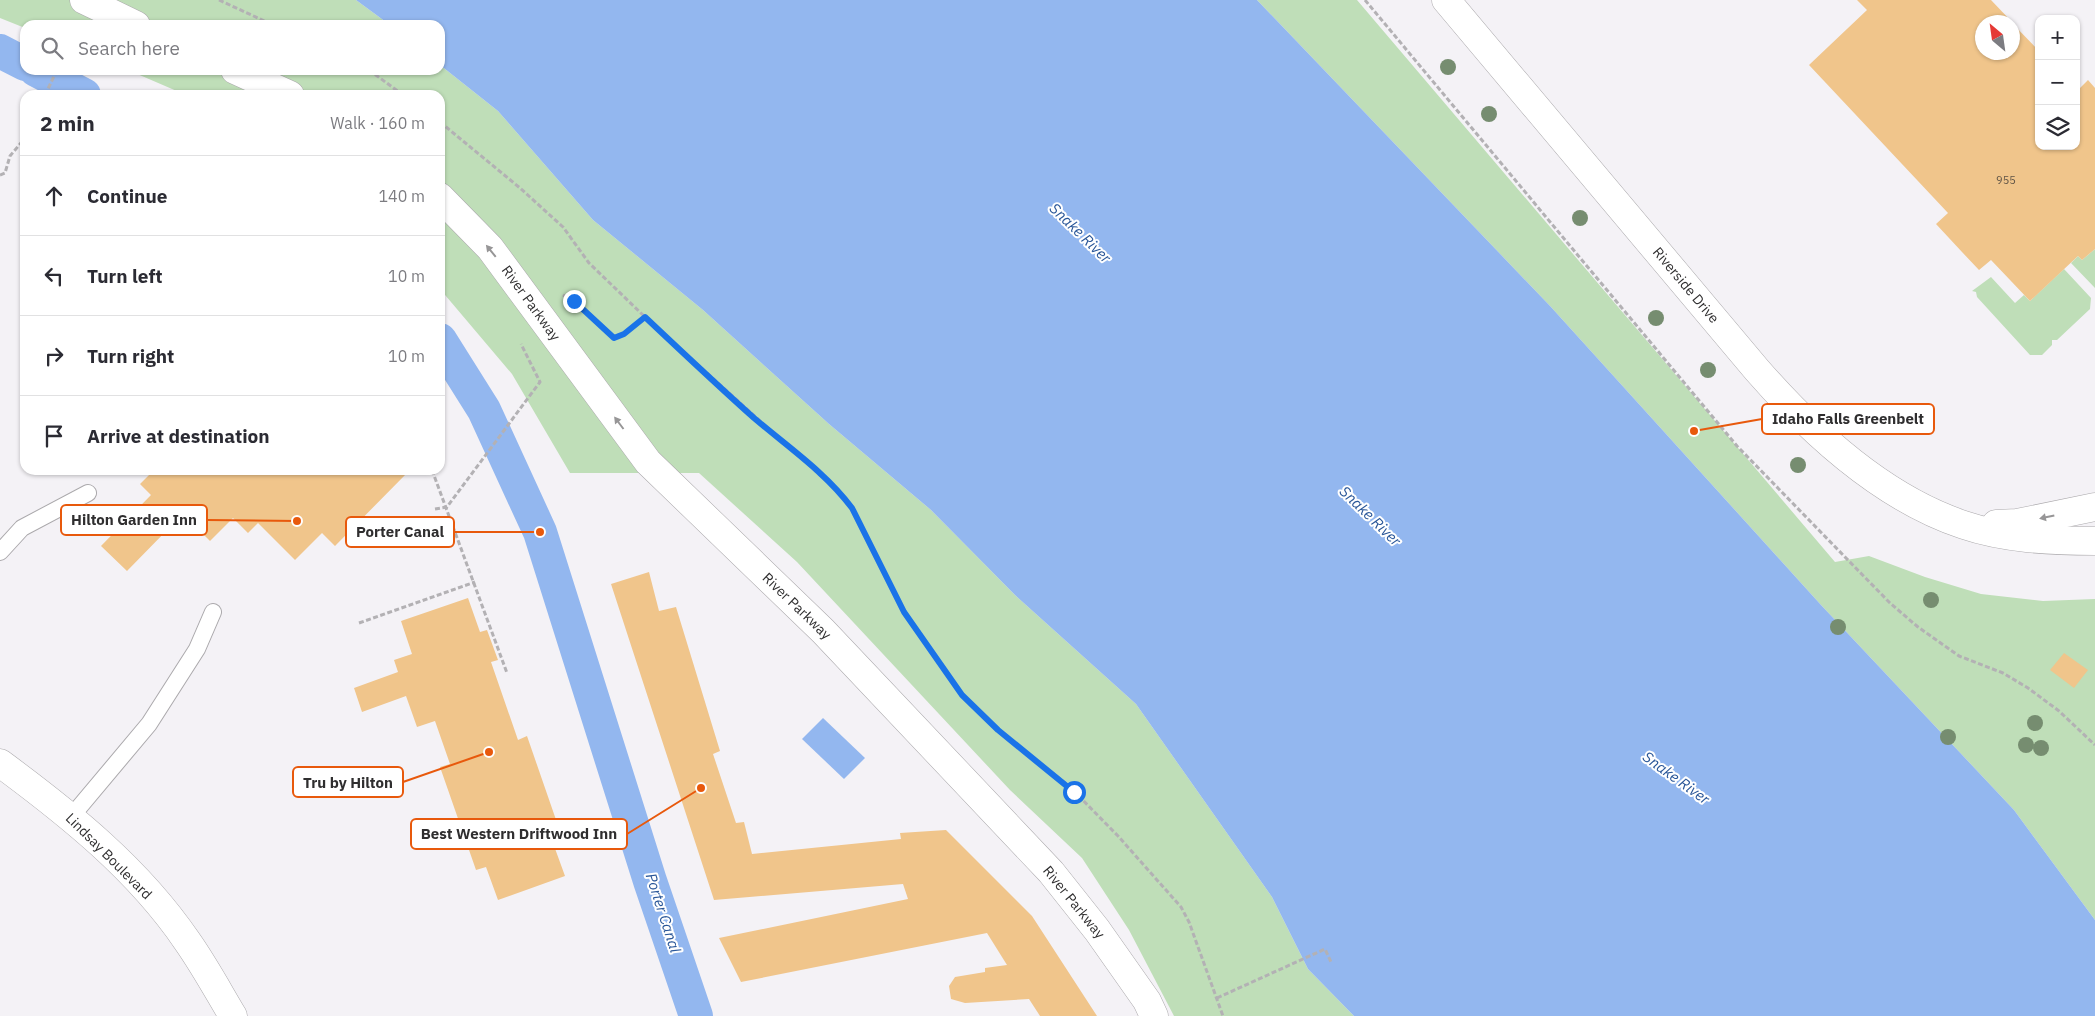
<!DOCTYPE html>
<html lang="en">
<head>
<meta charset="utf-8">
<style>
  body { margin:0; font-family:"IBM Plex Sans",sans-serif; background:#f7f7f7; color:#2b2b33 }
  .controls { position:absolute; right:15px; top:15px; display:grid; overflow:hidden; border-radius:10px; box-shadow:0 1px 4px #0004 }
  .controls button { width:45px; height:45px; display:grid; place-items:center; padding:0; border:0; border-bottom:1px solid #e1e1e2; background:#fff; color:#2b2b33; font:25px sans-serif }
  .compass { position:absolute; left:1975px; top:15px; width:45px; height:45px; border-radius:50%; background:#fff; box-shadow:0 1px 4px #0004; rotate:331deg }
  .stop { position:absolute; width:15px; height:15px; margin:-11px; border:4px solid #1a73e8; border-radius:50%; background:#fff }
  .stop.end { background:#1a73e8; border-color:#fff; box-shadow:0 1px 5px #0008 }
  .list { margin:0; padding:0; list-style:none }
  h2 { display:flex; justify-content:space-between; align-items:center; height:65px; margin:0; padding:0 20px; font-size:21px }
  h2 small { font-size:16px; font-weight:400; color:#7c7c81 }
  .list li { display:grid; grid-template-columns:32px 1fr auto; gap:15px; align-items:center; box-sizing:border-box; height:80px; padding:0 20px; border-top:1px solid #e1e1e2 }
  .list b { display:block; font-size:19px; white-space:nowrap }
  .list em { font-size:16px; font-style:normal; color:#7c7c81 }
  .icon { flex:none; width:28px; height:28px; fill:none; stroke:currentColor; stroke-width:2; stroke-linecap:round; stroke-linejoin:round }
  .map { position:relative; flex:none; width:2095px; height:1016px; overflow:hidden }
  .search { position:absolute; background:#fff; box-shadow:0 1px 4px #0004; left:20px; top:20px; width:425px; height:55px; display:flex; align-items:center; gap:12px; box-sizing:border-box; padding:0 18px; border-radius:15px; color:#7c7c81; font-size:19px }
  .panel { position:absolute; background:#fff; box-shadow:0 1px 4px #0004; left:20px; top:90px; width:425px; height:385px; border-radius:15px }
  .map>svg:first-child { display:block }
  .green { fill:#bfdeb8 }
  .water { fill:#93b7ef }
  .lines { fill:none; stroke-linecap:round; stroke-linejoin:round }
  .canal { stroke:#93b7ef; stroke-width:34 }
  .building { fill:#f0c58b }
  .lane-casing { stroke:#aba9ac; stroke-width:18 }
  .street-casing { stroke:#aba9ac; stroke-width:29 }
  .secondary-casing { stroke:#aba9ac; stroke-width:29 }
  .path { stroke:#b3b1b4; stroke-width:3; stroke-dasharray:5 2.5; stroke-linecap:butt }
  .lane { stroke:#fff; stroke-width:16 }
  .street { stroke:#fff; stroke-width:28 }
  .secondary { stroke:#fff; stroke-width:28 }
  .tree { fill:#768d70 }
  .oneway { fill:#979697 }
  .route { stroke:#1a73e8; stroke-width:6 }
  .labels { text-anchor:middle; stroke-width:4; stroke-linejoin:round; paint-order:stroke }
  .number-label { font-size:11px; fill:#5f5446 }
  .street-label { font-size:14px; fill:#2f2e2f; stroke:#fff }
  .water-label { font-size:15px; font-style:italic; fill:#295698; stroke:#fff }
  .leader { fill:none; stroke:#e8590c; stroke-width:2 }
  .callout-dot { fill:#e8590c; stroke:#fff; stroke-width:2 }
  .callout { fill:#fff; stroke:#e8590c; stroke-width:2 }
  .callout-label { font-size:15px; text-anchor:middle; font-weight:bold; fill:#2f2e2f }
</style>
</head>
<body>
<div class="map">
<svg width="2095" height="1016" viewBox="0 0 2095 1016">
  <rect width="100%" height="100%" fill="#f4f2f6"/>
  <!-- green -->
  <g class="green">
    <polygon points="0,0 356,0 390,25 25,25 25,28 0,18"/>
    <polygon points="1257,0 1357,0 1835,562 1869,556 1925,577 1981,594 2043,601 2095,599 2095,920 2014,810 1821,605 1551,307"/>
    <polygon points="440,65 498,111 593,220 703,310 829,424 931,510 1015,595 1136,704 1272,897 1308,969 1354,1016 1174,1016 1129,930 1082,858 1010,790 797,562 699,473 570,473 512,374 440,289 440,95 186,95 128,70 440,70"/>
    <polygon points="2095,249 2095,288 2071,263 2078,256 2082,260"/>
    <polygon points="2064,269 2091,298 2090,309 2057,340 2052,340 2052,345 2042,355 2030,355 1977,297 1976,292 1972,291 1991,277 2015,303 2024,295 2030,301"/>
  </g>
  <!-- water -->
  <g class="water">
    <polygon points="356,0 1257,0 1551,307 1821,605 2014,810 2095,920 2095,1016 1354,1016 1308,969 1272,897 1136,704 1015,595 931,510 829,424 703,310 593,220 498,111 440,65 440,25 390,25"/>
    <polygon points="823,718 865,758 844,779 802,739"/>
  </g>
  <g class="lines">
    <!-- canal -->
    <g class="canal">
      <polyline points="0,51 25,64"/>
      <polyline points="36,70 84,95"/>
      <polyline points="440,340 484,410 540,532 650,881 696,1016"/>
    </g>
  </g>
  <!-- building -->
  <g class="building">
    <polygon points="1857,0 1991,0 2012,22 1982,22 1982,52 2012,52 2012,23 2039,51 2039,146 2076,146 2076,92 2088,80 2095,88 2095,249 2082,260 2078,256 2030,301 1991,260 1979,270 1962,252 1936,224 1948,213 1809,65 1867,10"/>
    <polygon points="146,470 401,470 406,474 335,546 322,533 295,560 258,523 248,533 233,518 210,541 194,525 184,536 172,525 127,571 101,546 151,495 140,484 150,474"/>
    <polygon points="649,572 659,611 676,607 720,751 713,754 736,823 744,822 752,854 901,839 900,833 946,830 1032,916 1097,1016 1040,1016 1029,999 965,1003 951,999 949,986 955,977 985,972 985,968 1007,965 987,933 741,982 719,938 908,899 903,884 714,900 611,584"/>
    <polygon points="468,598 480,632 487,630 498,660 491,662 518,740 527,736 563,840 553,843 565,876 498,900 486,867 476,870 440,767 450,764 435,721 417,727 406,696 362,712 354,688 398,672 394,660 412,654 401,621"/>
    <polygon points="2064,653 2088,670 2074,688 2050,670"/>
  </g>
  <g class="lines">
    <!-- lane casing -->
    <g class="lane-casing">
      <g id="lane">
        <polyline points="0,552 22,528 88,493"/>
        <polyline points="71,817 149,724 197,649 213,612"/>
      </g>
    </g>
    <!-- street casing -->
    <g class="street-casing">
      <g id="street">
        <polyline points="84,0 136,25"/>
        <polyline points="235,70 290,95"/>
        <polyline points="440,197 490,248 648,462 823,631 1051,872 1097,930 1147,1001 1154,1016"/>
      </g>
    </g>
    <!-- secondary casing -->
    <g class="secondary-casing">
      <g id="secondary">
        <path d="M1446 0 1757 370C1812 433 1882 498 1964 525 2005 539 2052 541 2095 541"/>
        <polyline points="1996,524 2017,523 2095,507"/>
        <path d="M0 763C69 814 138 869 187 941 204 965 218 991 233 1016"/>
      </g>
    </g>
    <!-- path -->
    <g class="path">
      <polyline points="219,0 273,25"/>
      <polyline points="1365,0 1737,446 1845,557 1890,603 1918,627 1959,656 2003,673 2028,688 2059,711 2095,745"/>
      <polyline points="369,70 403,95"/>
      <polyline points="45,95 57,70"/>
      <polyline points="440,122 520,188 563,227 589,263 645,317 841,494 859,520 904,612 962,695 998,730 1069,786 1118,836 1181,907 1189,922 1223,1016"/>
      <polyline points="0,175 5,173 10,156 25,138"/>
      <polyline points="563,295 574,301 613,337 624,333 645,317"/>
      <polyline points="432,470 507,673"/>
      <polyline points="435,509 447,507 540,382 521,344"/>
      <polyline points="359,623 475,582"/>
      <polyline points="1217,998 1325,949 1331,962"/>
    </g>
    <!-- lane -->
    <use href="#lane" class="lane"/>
    <!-- street -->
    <use href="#street" class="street"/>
    <!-- secondary -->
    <use href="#secondary" class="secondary"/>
  </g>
  <!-- trees -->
  <g class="tree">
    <circle cx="1448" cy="67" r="8"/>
    <circle cx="1489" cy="114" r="8"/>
    <circle cx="1580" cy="218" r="8"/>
    <circle cx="1656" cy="318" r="8"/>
    <circle cx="1708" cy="370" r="8"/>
    <circle cx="1798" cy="465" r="8"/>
    <circle cx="1931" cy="600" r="8"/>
    <circle cx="1838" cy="627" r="8"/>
    <circle cx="2035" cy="723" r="8"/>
    <circle cx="1948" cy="737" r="8"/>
    <circle cx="2026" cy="745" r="8"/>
    <circle cx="2041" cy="748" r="8"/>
  </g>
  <!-- one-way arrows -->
  <defs><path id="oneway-solid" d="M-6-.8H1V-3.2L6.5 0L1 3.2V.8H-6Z" transform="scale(1.25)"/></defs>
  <g class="oneway">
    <use href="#oneway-solid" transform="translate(491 251) rotate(-129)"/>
    <use href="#oneway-solid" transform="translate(619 423) rotate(-127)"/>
    <use href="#oneway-solid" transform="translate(2047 517) rotate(168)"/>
  </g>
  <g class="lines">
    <!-- route -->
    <path class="route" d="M574 301 614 338 624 334 645 317C681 351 717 385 754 418 788 447 825 472 852 508L904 612 962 695 998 730 1074 792"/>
  </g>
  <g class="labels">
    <!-- number labels -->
    <g class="number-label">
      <text x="2006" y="184">955</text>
    </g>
    <!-- street labels -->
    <g class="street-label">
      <text transform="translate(1686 285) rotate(50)" y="5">Riverside Drive</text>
      <text transform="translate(531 303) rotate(54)" y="5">River Parkway</text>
      <text transform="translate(797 606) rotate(44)" y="5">River Parkway</text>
      <text transform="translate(109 856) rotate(45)" y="5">Lindsay Boulevard</text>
      <text transform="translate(1074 902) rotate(51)" y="5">River Parkway</text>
    </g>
    <!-- water labels -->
    <g class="water-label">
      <text transform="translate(1080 233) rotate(44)" y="5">Snake River</text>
      <text transform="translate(1370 516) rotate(44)" y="5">Snake River</text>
      <text transform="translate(1676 778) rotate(36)" y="5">Snake River</text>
      <text transform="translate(663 913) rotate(72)" y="5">Porter Canal</text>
    </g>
  </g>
  <!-- callouts -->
  <path class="leader" d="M1694 431L1762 419M297 521L207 520M540 532L454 532M489 752L403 782M701 788L627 834"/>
  <g class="callout-dot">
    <circle cx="1694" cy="431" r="5"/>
    <circle cx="297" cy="521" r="5"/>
    <circle cx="540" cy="532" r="5"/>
    <circle cx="489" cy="752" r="5"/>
    <circle cx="701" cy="788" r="5"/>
  </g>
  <g class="callout">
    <rect x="1762" y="404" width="172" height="30" rx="5"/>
    <rect x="61" y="505" width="146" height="30" rx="5"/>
    <rect x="346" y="517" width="108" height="30" rx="5"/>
    <rect x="293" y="767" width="110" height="30" rx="5"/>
    <rect x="411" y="819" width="216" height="30" rx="5"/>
  </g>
  <g class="callout-label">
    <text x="1848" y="424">Idaho Falls Greenbelt</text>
    <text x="134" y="525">Hilton Garden Inn</text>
    <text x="400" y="537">Porter Canal</text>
    <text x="348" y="788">Tru by Hilton</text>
    <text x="519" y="839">Best Western Driftwood Inn</text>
  </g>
</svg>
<div class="controls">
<button>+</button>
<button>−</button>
<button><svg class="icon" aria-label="layers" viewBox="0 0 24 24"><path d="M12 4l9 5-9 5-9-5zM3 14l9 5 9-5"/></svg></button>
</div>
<svg class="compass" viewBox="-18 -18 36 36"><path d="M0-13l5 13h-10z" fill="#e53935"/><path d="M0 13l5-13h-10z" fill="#7c7c81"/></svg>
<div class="stop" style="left:1074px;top:792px"></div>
<div class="stop end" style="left:574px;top:301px"></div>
<div class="search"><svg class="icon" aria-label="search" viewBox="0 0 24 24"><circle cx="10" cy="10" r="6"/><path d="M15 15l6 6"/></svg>Search here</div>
<section class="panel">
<h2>2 min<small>Walk · 160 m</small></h2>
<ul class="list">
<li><svg class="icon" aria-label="ahead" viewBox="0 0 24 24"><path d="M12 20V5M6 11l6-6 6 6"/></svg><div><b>Continue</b></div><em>140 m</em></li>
<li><svg class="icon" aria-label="left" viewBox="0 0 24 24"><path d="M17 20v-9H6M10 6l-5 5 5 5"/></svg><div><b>Turn left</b></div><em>10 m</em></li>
<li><svg class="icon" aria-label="right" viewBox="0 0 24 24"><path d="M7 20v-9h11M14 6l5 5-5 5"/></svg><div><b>Turn right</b></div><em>10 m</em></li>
<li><svg class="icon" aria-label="arrive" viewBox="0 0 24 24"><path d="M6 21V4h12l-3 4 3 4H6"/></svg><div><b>Arrive at destination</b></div></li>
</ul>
</section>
</div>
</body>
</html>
